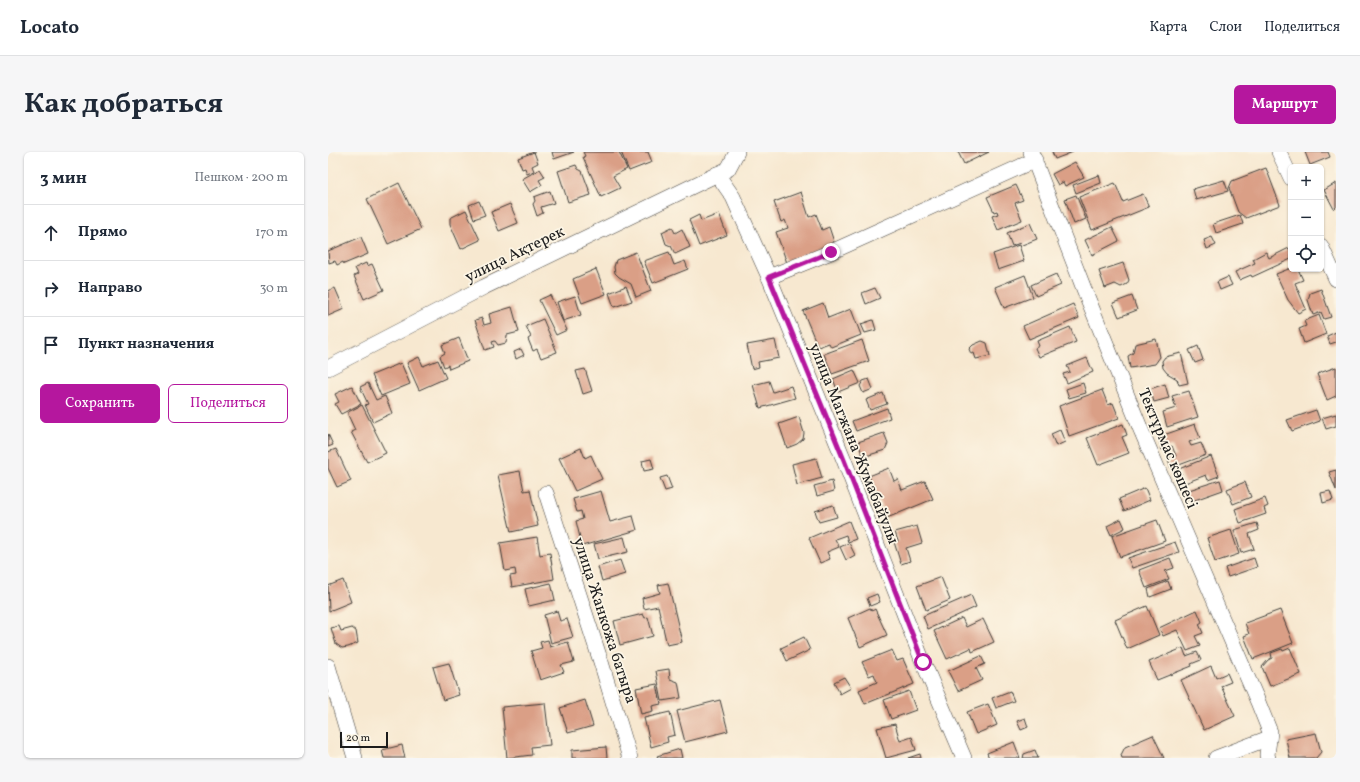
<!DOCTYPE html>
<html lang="ru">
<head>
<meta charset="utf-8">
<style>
  body { margin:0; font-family:Vollkorn,serif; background:#f6f6f7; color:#1f2937 }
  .controls { position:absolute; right:12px; top:12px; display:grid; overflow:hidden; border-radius:6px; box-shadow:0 1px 3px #0004 }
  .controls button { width:36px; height:36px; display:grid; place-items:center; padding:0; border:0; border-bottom:1px solid #e0e1e3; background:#fff; color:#1f2937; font:20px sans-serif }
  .scale { position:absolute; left:12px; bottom:10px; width:48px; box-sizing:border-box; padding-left:4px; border:2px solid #1c1c1c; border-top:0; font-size:11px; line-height:14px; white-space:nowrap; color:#1c1c1c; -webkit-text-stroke:3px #fcf5e5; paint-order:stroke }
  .stop { position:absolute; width:12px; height:12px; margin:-9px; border:3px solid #b5179e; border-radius:50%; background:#fff }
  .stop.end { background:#b5179e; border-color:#fff; box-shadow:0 1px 4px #0008 }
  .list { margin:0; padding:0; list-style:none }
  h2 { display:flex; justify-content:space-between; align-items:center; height:52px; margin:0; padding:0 16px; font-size:17px }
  h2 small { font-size:13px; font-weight:400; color:#747a83 }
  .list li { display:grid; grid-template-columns:26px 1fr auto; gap:12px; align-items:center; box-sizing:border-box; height:56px; padding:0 16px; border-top:1px solid #e0e1e3 }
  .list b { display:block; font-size:15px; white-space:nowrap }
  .list em { font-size:13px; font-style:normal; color:#747a83 }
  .actions { display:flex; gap:8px; padding:12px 16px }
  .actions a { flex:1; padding:9px 0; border:1px solid #b5179e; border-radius:6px; text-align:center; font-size:14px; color:#b5179e }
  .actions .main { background:#b5179e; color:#fff }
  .icon { flex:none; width:22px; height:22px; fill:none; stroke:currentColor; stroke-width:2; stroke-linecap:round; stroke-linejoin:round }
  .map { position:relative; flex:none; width:1008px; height:606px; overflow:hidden; border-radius:6px }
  header { display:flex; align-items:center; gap:24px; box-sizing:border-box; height:56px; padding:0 20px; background:#fff; border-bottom:1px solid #e0e1e3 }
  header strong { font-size:19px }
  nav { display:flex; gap:22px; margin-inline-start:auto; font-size:14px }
  .intro { display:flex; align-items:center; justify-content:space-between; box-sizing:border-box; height:96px; padding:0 24px }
  h1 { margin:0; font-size:28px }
  .button { padding:10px 18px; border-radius:6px; background:#b5179e; color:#fff; font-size:14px; font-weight:700 }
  main { display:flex; gap:24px; padding:0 24px }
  aside { flex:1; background:#fff; border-radius:6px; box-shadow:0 1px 3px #0004 }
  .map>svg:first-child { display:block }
  .building { fill:#da9f86 }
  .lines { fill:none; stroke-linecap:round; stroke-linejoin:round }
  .minor-casing { stroke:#3d3b37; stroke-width:16 }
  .minor { stroke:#fff; stroke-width:15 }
  .route { stroke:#b5179e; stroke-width:5 }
  .labels { text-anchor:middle; stroke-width:3.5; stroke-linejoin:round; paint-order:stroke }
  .street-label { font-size:16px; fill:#1c1c1c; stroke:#fcf5e5 }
</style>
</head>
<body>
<header>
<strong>Locato</strong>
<nav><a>Карта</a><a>Слои</a><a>Поделиться</a></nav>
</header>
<div class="intro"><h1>Как добраться</h1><a class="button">Маршрут</a></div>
<main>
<aside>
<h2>3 мин<small>Пешком · 200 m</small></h2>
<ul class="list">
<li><svg class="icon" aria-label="ahead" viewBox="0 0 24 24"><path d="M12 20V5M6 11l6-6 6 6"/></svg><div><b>Прямо</b></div><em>170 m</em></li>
<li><svg class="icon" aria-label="right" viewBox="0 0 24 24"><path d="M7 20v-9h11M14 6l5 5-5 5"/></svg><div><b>Направо</b></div><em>30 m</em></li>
<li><svg class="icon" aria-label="arrive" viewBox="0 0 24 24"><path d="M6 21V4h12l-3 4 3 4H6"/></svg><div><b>Пункт назначения</b></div></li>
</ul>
<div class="actions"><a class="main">Сохранить</a><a>Поделиться</a></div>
</aside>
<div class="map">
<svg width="1008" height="606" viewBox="0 0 1008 606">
  <rect width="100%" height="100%" fill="#fcf5e5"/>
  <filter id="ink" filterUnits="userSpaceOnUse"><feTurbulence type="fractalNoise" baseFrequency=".025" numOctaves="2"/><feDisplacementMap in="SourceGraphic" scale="8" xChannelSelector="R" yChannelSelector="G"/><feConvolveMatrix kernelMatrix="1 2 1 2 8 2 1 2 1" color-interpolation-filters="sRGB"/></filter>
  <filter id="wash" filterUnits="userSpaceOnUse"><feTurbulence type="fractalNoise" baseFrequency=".012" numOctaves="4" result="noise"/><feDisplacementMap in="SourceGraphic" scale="16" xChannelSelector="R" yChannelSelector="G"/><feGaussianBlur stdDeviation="0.9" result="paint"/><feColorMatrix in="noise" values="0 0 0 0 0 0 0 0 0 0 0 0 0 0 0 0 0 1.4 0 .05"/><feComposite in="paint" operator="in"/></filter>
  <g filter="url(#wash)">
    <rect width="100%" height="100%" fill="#f7e8d0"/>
    <g id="blocks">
      <!-- building -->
      <g class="building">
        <polygon points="206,0 210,11 204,14 206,19 199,22 197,16 194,17 190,6"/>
        <polygon points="224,0 246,0 226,7"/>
        <polygon points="255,0 291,0 299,17 285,24 292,36 273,45 255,5 257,4"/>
        <polygon points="293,0 320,0 324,10 301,19"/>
        <polygon points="630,0 661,0 636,12"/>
        <polygon points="724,0 745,0 727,7"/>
        <polygon points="977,0 1000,0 1002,5 982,13"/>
        <polygon points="747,10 756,25 737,34 735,30 730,33 724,22"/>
        <polygon points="248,13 250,17 254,19 263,43 240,50 230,19"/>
        <polygon points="938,16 952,53 918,66 910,60 901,36 904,29"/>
        <polygon points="212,17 217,25 211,28 214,33 202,40 194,27"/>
        <polygon points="771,23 773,31 748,41 745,33"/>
        <polygon points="896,28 900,39 868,48 865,37"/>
        <polygon points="71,31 93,77 60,92 39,47"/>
        <polygon points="787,31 795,50 815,42 821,55 764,78 751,45"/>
        <polygon points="1008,31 1008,55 1006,57 996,38"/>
        <polygon points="688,33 695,48 687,51 694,68 670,78 664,64 670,62 669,59 666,60 659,45"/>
        <polygon points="222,39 226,51 213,55 215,61 209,64 205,52 207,49 206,45"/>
        <polygon points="473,40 481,65 488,62 494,78 501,75 506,90 501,92 503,96 459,111 448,80 460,76 457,68 453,70 446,50"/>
        <polygon points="748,43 758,67 746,72 737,47"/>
        <polygon points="151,49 157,63 146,67 141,53"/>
        <polygon points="182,52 190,71 171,79 163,60"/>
        <polygon points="138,58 152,88 133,97 122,72 122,66"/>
        <polygon points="391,62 399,83 371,94 361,68 371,63 373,69"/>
        <polygon points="912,63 915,72 888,81 885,72"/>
        <polygon points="702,71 709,87 694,93 692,91 684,94 679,81"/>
        <polygon points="344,75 347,81 354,77 362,95 347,102 343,94 338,92 334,80"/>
        <polygon points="784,75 791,89 764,103 757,88"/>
        <polygon points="33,85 40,102 16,112 15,110 9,113 7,109 1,111 0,99"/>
        <polygon points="884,85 888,93 879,97 876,88"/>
        <polygon points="691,93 696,109 670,118 665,102"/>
        <polygon points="961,96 963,101 963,107 924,125 923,123 911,128 907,120 927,111 925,107 938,100 941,106"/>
        <polygon points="308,100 323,139 308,145 303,132 291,125 287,121 286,115 288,108"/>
        <polygon points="341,100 346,113 357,109 360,117 325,131 316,109"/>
        <polygon points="38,111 39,114 44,112 56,138 36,147 26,124 30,122 27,116"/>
        <polygon points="795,111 801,128 799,132 793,135 787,132 777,136 771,119"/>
        <polygon points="963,116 963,117 970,117 975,128 967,131 978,157 970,161 960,148 948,122"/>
        <polygon points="268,117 278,142 254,151 245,127"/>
        <polygon points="728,122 733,133 708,144 703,133"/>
        <polygon points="697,123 705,145 676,156 667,135"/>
        <polygon points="900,125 904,133 892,138 889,130"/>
        <polygon points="298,134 304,149 286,155 281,141"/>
        <polygon points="7,136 16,157 0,164 0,139"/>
        <polygon points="547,136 552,146 538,152 534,141"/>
        <polygon points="993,137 1003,165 996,167 993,160 985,163 980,148 982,141"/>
        <polygon points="222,143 239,178 228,183 211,148"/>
        <polygon points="247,144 253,163 235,169 229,150"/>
        <polygon points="804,144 809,158 791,165 785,151"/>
        <polygon points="495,151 500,166 523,157 533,183 503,195 501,191 490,195 475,159"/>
        <polygon points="745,152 751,166 701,187 695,174"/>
        <polygon points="184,155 191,180 179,183 178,191 170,193 167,189 164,190 166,195 157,198 147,168 154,166 156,173 163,171 161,162"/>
        <polygon points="991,163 998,182 976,191 971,177 978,174 976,169"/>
        <polygon points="215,167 229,200 213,206 209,197 205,199 200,187 203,185 198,174"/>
        <polygon points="545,168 548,178 537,181 533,172"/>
        <polygon points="742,175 748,190 711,205 707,196 711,194 709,189"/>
        <polygon points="1008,180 1008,190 1002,192 999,184"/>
        <polygon points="131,186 140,209 121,217 120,213 116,215 112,204 117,201 114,193"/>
        <polygon points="828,187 832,205 827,212 802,216 800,204 805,201 807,192"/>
        <polygon points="447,188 451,206 430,210 431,215 424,217 419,193"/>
        <polygon points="534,188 541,209 504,222 496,202"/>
        <polygon points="654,189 659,191 662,204 648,207 646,201 643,202 641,197 645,193"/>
        <polygon points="870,194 875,208 867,211 861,198"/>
        <polygon points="193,197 196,203 188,207 186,200"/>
        <polygon points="853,201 860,231 851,233 849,227 839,221 835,216 834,209 837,205"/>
        <polygon points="91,205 95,214 110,208 118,226 91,238 79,211"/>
        <polygon points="759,206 765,220 739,231 735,222 742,220 739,214"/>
        <polygon points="73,211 82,232 53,244 44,223"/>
        <polygon points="1008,215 1008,244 999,248 989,222"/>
        <polygon points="257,217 264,239 255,242 248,219"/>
        <polygon points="526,218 532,231 510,240 505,227"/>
        <polygon points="541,227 545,237 535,241 532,234 535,229"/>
        <polygon points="441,229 445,240 463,234 467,246 432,256 425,233"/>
        <polygon points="40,231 48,248 57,244 64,261 45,270 37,253 40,252 32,235"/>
        <polygon points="755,231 758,241 741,246 738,237"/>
        <polygon points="837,232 841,246 826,250 822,237"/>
        <polygon points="24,234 33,252 13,262 7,252 11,250 7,242"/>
        <polygon points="774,238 780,253 785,251 791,266 741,284 731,254"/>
        <polygon points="861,239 870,265 839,275 835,260 848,256 844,244"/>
        <polygon points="555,241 559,252 542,258 538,248"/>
        <polygon points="34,253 58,301 39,310 23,280 27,278 20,263 20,260"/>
        <polygon points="559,256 562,266 528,279 524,269"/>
        <polygon points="988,258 992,269 964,279 959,268"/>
        <polygon points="1008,262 1008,274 998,277 994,266"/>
        <polygon points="471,265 476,281 475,287 469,292 459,296 451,272"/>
        <polygon points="795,272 799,283 794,285 801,301 770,313 759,286"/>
        <polygon points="867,272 872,286 861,290 863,294 873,291 878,303 843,316 840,307 848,304 844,294 834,298 830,285"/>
        <polygon points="732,278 737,290 728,294 723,282"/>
        <polygon points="556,281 560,291 557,298 535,305 530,290"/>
        <polygon points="0,282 5,293 0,295"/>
        <polygon points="253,296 257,306 263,303 274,327 247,339 231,306"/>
        <polygon points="8,297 23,329 9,335 0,316 0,300"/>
        <polygon points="883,304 891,324 880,328 878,323 857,331 851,317"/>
        <polygon points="488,306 494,326 469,333 464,312"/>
        <polygon points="323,307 326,317 316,319 314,309"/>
        <polygon points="561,316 566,329 570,327 574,338 597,329 605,347 559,366 541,324"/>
        <polygon points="1008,318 1008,338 1001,320"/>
        <polygon points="192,319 196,339 202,338 210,374 183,380 170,323"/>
        <polygon points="339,324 344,337 337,339 332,326"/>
        <polygon points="892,328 895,338 861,350 858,339"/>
        <polygon points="504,329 506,339 489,344 486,334"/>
        <polygon points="917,330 923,345 905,352 899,337"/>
        <polygon points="817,336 822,348 796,359 791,347"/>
        <polygon points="273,339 282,370 305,364 309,378 254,394 248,369 255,367 253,359 249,360 245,347"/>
        <polygon points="1002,339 1005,348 995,351 993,341"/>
        <polygon points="937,346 940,354 936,356 938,362 912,371 907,357"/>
        <polygon points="505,353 509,365 491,370 487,359"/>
        <polygon points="793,367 797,376 783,383 779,374"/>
        <polygon points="829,368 837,389 792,405 784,384"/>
        <polygon points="521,369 528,387 520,390 518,383 507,387 511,395 499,400 502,407 492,411 481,386"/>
        <polygon points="929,371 931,378 921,382 926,397 913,401 906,378"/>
        <polygon points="589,374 594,391 578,396 582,409 573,412 566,390 570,389 567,380"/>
        <polygon points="903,378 911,402 887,410 879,386"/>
        <polygon points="209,385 212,403 222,401 226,427 184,435 182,424 188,423 187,417 177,419 172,391"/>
        <polygon points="296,385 300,400 270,407 266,392"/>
        <polygon points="847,390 851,400 804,416 800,406"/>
        <polygon points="521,391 527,403 518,408 512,395"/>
        <polygon points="842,406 846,416 837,419 841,427 818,436 811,418"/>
        <polygon points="926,406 929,415 900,425 897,416"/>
        <polygon points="292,408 297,422 274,429 270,415"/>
        <polygon points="613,425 622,448 598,458 589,434"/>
        <polygon points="15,428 23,450 1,459 0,434"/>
        <polygon points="840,429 843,437 822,445 820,437"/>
        <polygon points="223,431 227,448 201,454 197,437"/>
        <polygon points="340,431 354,490 339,493 330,454 316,457 314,446 332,441 330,433"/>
        <polygon points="549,442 552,450 542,454 539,446"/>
        <polygon points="643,443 648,455 600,477 595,464"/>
        <polygon points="819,454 831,483 799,497 787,468"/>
        <polygon points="542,456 544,459 547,457 559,483 532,495 520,466"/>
        <polygon points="869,458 874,470 871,472 875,481 867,484 872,494 859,499 849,478 835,484 831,476"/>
        <polygon points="952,458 965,491 925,507 916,484 921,482 917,471"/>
        <polygon points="229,459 232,469 239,467 245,485 223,491 216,463"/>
        <polygon points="315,462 317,466 320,465 325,484 292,493 286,469"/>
        <polygon points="634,466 638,475 655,467 666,490 644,500 643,496 619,507 606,479"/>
        <polygon points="11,474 13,479 24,476 28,479 30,491 20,495 14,496 8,492 3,476"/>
        <polygon points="476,485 482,498 459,509 453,496"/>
        <polygon points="220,488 222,495 240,490 246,510 233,513 236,520 212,528 203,499 214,496 212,490"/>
        <polygon points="855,496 858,504 869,500 873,508 863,512 864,514 829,528 821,510"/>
        <polygon points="962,496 973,522 942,534 934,515 940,508 944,506 943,501 954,497 955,499"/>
        <polygon points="564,498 569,509 575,507 586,532 537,552 531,538 549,530 546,522 541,524 534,510"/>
        <polygon points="653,504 657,512 648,516 654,528 630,539 620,519"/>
        <polygon points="121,511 131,543 115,548 105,515"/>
        <polygon points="883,514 888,526 899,521 903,530 893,534 907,564 876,578 853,528"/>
        <polygon points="341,517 342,527 350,530 353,546 334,549 328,519"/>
        <polygon points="516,525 523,536 512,542 506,530"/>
        <polygon points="329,532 333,552 324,554 325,559 313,562 308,536"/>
        <polygon points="581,539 588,558 563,567 556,548"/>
        <polygon points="682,539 686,549 668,556 664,546"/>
        <polygon points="257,548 265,574 240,581 232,556"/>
        <polygon points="392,548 400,579 357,590 349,559"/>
        <polygon points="217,551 222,593 203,595 204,603 179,606 174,555"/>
        <polygon points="660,552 669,573 648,582 639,560"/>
        <polygon points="342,560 347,583 339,585 340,590 323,595 316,566"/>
        <polygon points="697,566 700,575 693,578 689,569"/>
        <polygon points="567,572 572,589 584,585 588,598 558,606 549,576"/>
        <polygon points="988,581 993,600 988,606 962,606 958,587"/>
        <polygon points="825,583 836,606 794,606 793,603 797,595"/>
        <polygon points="686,590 692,606 661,606 659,601"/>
        <polygon points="74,593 77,606 56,606 54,598"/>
        <polygon points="278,595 279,606 244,606 244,598"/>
        <polygon points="352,597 354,606 330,606 329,604"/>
        <polygon points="707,598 710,606 695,606 696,602"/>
        <polygon points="592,602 593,606 580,606"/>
      </g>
    </g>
  </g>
  <g filter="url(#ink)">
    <use href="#blocks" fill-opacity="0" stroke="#3d3b37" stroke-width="1"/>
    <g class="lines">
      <!-- minor casing -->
      <g class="minor-casing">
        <g id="minor">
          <polyline points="703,0 756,137 813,278 930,550 942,580 939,603 940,606"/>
          <polyline points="951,0 963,26"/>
          <polyline points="389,22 405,45 441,125 516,308 595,510 636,606"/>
          <polyline points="993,94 1008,127"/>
          <polyline points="441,125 503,100 707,8"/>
          <polyline points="0,216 156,135 400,17 409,0"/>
          <polyline points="218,341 273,510 302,606"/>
          <polyline points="0,514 27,606"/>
          <polyline points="888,606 941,586"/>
        </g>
      </g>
      <!-- minor -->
      <use href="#minor" class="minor"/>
    </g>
  </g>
  <g class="lines" filter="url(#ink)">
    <!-- route -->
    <polyline class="route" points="503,100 441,125 516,308 595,510"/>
  </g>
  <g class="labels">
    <!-- street labels -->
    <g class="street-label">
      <text transform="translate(186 101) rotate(-26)" y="6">улица Ақтерек</text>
      <text transform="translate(527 291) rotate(68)" y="6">улица Магжана Жумабайулы</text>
      <text transform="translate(841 296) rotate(67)" y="6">Тектұрмас көшесі</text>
      <text transform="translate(278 468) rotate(72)" y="6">улица Жанкожа батыра</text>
    </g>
  </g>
</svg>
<div class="controls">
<button>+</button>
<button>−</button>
<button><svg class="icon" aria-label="locate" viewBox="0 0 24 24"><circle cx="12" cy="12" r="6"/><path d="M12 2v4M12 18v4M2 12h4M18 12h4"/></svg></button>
</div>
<div class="scale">20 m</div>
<div class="stop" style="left:595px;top:510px"></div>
<div class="stop end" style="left:503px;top:100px"></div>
</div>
</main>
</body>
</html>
